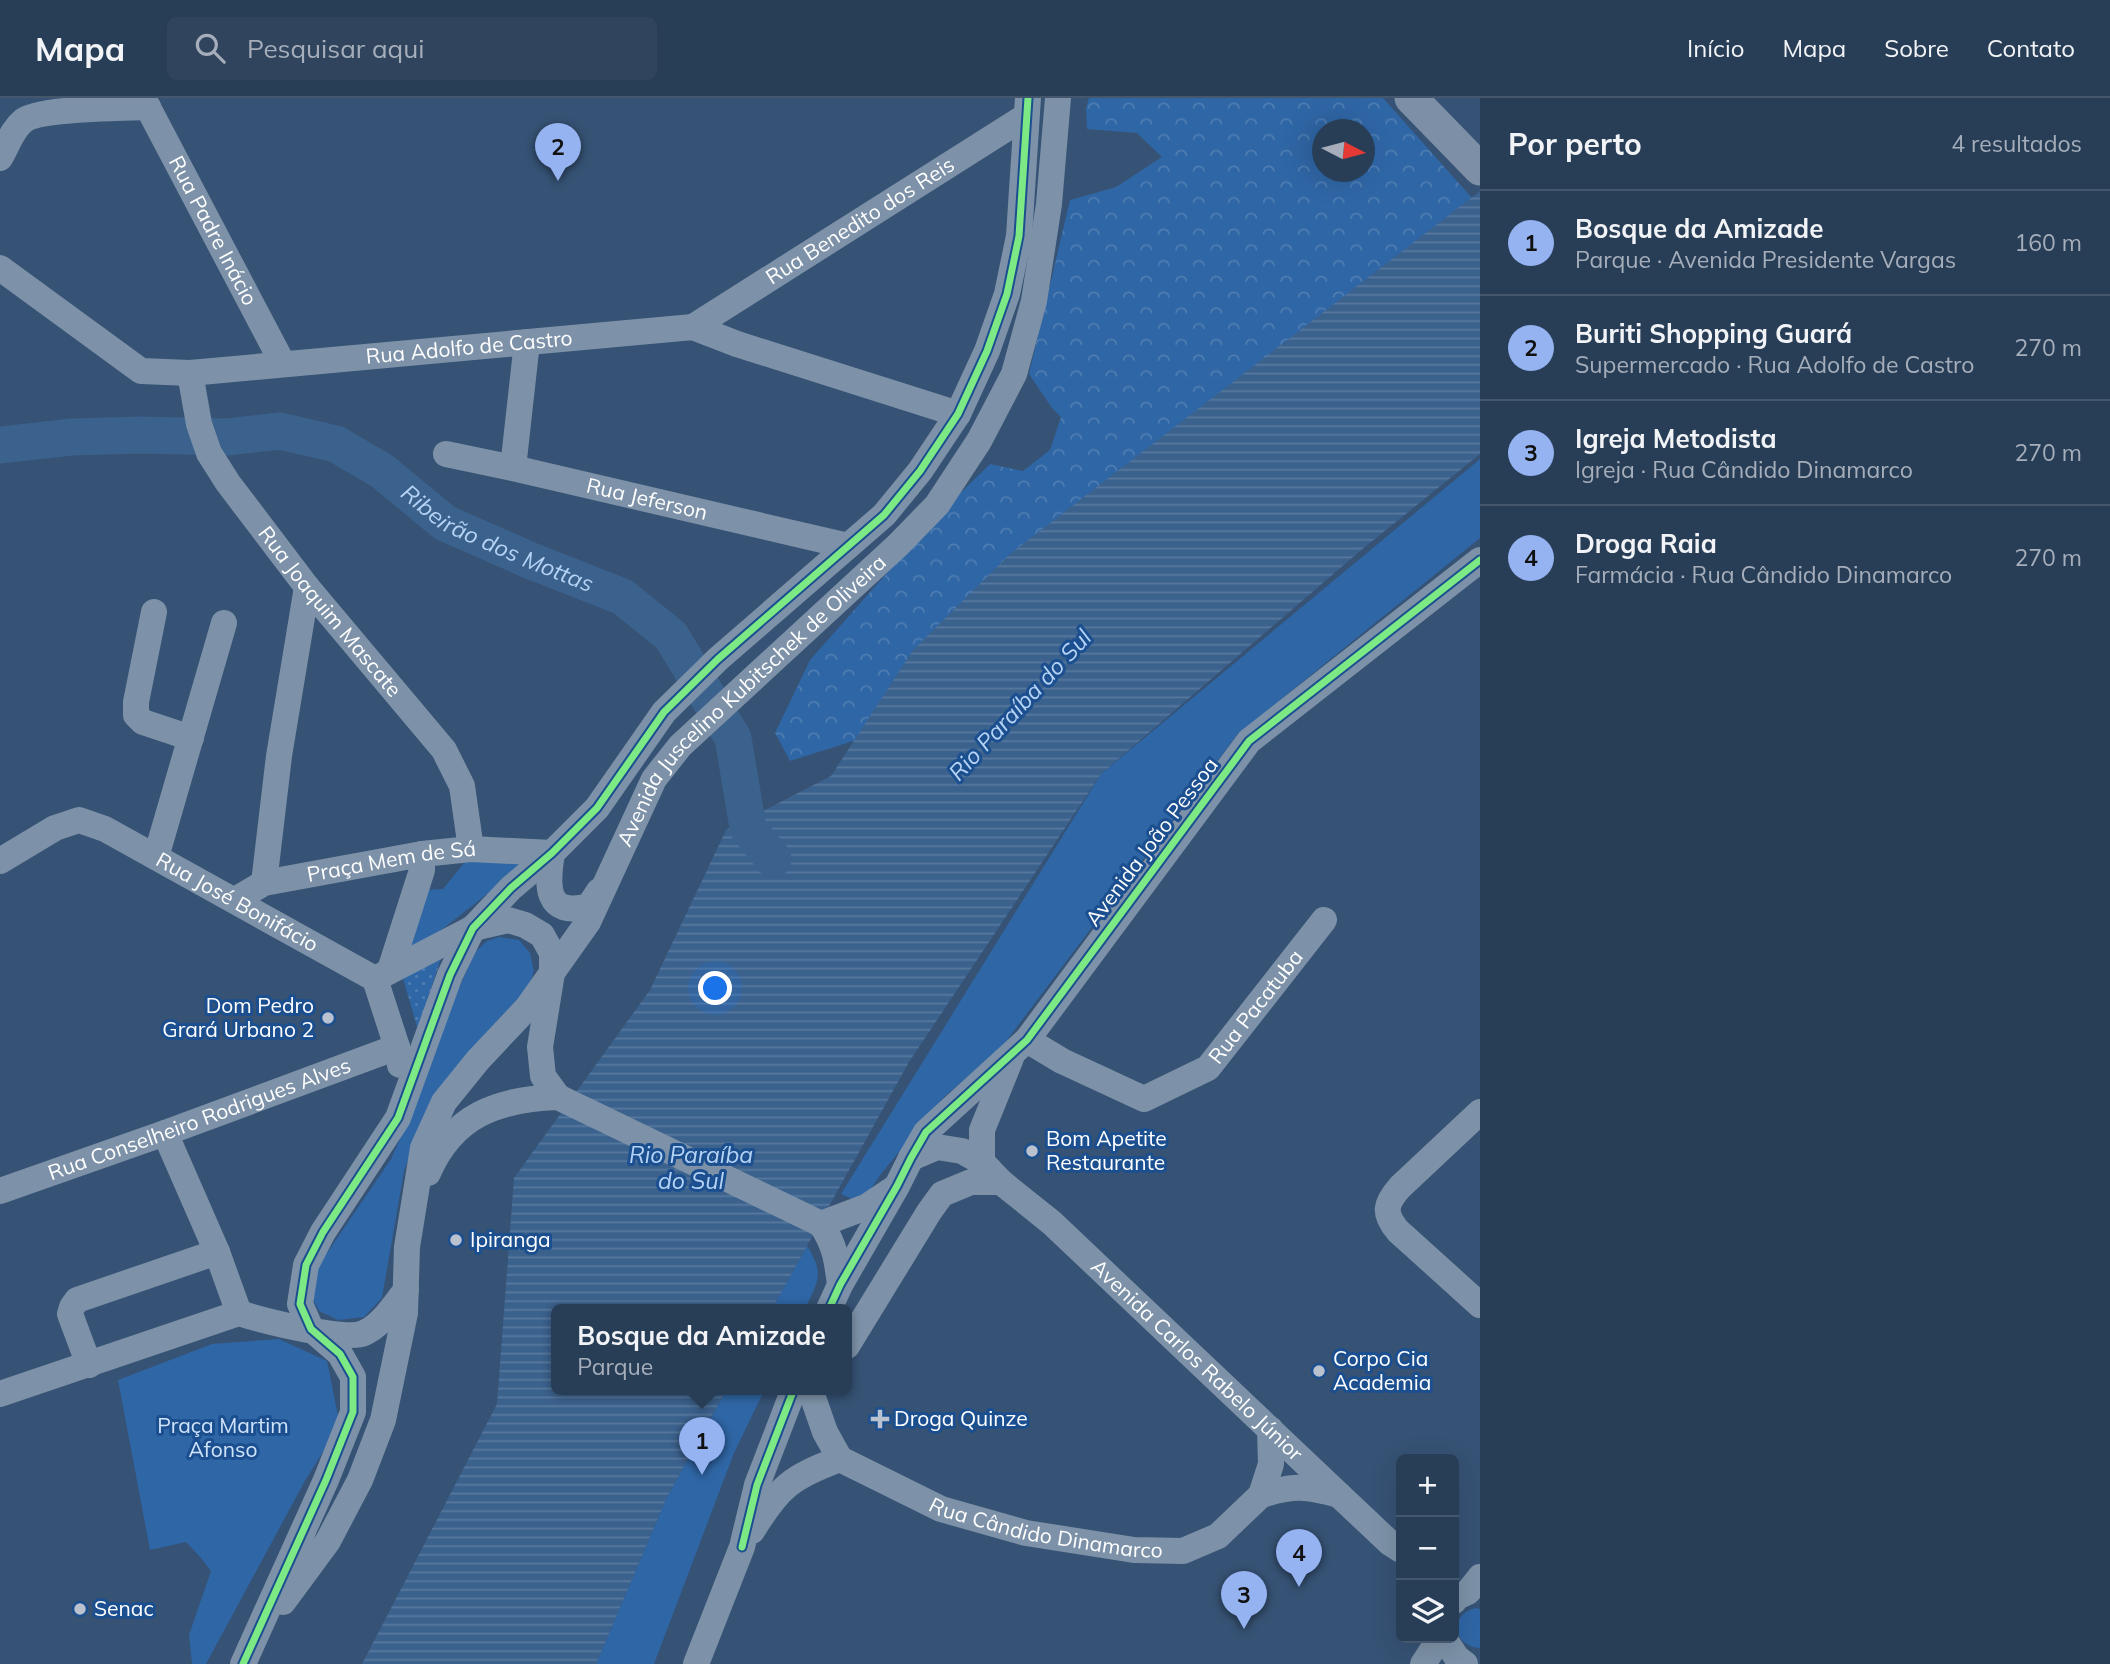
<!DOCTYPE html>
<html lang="pt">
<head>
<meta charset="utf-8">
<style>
  body { margin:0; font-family:Mulish,sans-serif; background:#30455d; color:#f1f3f6 }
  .controls { position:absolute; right:21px; bottom:21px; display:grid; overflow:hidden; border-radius:10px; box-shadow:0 7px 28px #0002 }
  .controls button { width:63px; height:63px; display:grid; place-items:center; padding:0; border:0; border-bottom:2px solid #44576d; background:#283e57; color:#f1f3f6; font:35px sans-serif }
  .compass { position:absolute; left:1312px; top:21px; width:63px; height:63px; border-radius:50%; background:#283e57; box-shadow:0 7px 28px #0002; rotate:96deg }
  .you { position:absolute; left:716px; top:891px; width:24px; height:24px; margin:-18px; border:5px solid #fff; border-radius:50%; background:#1a73e8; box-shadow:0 0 0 10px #1a73e833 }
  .badge { display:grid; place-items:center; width:46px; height:46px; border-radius:50%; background:#95b2f1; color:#111; font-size:23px; font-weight:700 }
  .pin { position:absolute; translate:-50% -58px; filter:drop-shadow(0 2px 4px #0008) }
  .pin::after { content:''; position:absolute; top:37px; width:24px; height:21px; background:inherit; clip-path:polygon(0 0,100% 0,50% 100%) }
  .popup { position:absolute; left:551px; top:1206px; width:301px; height:91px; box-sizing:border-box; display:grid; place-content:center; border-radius:10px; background:#283e57; filter:drop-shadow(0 2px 5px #0005); font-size:23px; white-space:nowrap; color:#a5aeba }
  .popup b { font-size:26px; color:#f1f3f6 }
  .popup::after { content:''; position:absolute; left:50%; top:100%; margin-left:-14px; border:14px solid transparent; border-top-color:#283e57 }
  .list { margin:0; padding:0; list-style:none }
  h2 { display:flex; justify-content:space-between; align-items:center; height:91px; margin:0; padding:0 28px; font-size:30px }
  h2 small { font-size:23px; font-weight:400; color:#a5aeba }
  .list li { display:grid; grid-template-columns:46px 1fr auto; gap:21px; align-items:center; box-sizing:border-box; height:105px; padding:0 28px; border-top:2px solid #44576d }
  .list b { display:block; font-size:26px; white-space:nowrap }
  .list p { margin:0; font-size:23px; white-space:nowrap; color:#a5aeba }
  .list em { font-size:23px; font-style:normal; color:#a5aeba }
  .icon { flex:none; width:38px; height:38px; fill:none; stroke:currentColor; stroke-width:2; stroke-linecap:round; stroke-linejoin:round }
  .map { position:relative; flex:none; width:1480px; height:1566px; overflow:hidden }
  header { display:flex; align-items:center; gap:42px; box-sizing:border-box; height:98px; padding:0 35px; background:#283e57; border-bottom:2px solid #44576d }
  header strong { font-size:33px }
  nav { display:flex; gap:38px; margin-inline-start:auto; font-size:24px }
  .search { width:490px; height:63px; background:#30455d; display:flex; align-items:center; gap:18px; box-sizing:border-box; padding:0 24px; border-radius:10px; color:#a5aeba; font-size:26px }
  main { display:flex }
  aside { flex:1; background:#283e57 }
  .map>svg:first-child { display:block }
  .grass { fill:url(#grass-dots) }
  .forest { fill:url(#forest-crowns); fill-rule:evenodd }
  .park { fill:#2f66a5 }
  .water { fill:url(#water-rules) }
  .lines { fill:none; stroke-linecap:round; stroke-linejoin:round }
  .river { stroke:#3b618d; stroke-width:37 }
  .minor { stroke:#7d92a8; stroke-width:26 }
  .major { stroke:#7d8ea7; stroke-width:33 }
  .cycleway-casing { stroke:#1b4f8f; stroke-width:11 }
  .cycleway { stroke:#7ce984; stroke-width:7 }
  .poi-dot { fill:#b9c2ce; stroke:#1b4f8f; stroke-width:2.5 }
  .labels { text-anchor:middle; stroke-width:6; stroke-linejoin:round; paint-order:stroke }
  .street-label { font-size:21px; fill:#fff; stroke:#1b4f8f }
  .poi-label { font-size:21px; fill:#fff; stroke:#1b4f8f; text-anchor:start }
  .park-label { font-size:21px; fill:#cfe3fa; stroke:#1b4f8f }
  .water-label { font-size:23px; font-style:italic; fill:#b5d3f5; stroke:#1b4f8f }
</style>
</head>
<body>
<header>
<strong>Mapa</strong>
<div class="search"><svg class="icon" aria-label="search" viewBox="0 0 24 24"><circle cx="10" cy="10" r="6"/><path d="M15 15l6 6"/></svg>Pesquisar aqui</div>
<nav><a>Início</a><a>Mapa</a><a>Sobre</a><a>Contato</a></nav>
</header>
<main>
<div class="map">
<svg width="1480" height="1566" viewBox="0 0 1480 1566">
  <defs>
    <pattern id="grass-dots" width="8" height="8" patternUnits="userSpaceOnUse" patternTransform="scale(1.75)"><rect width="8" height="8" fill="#2f66a5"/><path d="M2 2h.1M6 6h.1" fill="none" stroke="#4e7db2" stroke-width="1.8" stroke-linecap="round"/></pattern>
    <pattern id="forest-crowns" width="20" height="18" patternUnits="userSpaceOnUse" patternTransform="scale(1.75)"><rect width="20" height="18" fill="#2f66a5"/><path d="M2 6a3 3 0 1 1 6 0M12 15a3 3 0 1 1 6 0" fill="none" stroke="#4e7db2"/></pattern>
    <pattern id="water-rules" width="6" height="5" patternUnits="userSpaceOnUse" patternTransform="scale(1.75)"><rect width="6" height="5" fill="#3b618d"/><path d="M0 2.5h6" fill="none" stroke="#58799e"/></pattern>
  </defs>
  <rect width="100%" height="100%" fill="#365274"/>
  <!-- grass -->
  <polygon class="grass" points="443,854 418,932 402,877"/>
  <!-- forest -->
  <path class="forest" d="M1089 0H1383L1480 109 869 638 790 663 775 635 810 562 941 414 990 366 1023 373 1050 352 1061 319 1052 310 1029 276 1070 102 1116 89 1162 59 1137 35 1087 31 1086 10ZM1322 32H1364V74H1322Z"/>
  <!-- park -->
  <g class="park">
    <polygon points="1480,361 1480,440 1237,637 1001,950 943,1000 881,1076 861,1105 841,1096 1101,676"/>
    <polygon points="473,754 532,761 408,858 423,792 443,791"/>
    <polygon points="499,839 519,842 530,855 534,873 527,897 426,1013 404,1073 382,1200 364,1219 338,1222 319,1213 310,1196 316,1171 391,1061 415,1008 443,926 475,854 487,843"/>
    <path d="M807 1148C825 1176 818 1183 805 1211H772Z"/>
    <polygon points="279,1241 327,1263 340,1327 306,1381 206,1566 192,1566 189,1537 211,1473 201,1460 186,1444 150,1452 118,1282 212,1246"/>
    <polygon points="727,1291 765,1291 734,1355 654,1566 596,1566 667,1399"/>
    <path d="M1476 1510 1480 1511V1550C1452 1549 1449 1515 1476 1510Z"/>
  </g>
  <!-- water -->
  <polygon class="water" points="1480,93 1480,356 1360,453 1101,676 909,964 772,1211 557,1211 557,1291 727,1291 667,1399 596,1566 362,1566 497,1306 514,1080 650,892 726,732 831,678 913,552 1010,456"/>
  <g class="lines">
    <!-- river -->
    <path class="river" id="s1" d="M0 347 72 339 141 337 227 339 280 333 336 346 382 373 445 425 529 462 623 499 671 538 733 640 748 730 773 761"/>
    <!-- minor -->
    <g class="minor">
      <path id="s2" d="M143 0 283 266"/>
      <path d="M0 60C8 47 11 33 23 23 38 10 124 10 148 9"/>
      <path id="s3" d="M0 170 141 273 190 275 693 229 737 246 958 316"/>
      <path id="s4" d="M693 229 1026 18"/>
      <path id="s5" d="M190 275 199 326 209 355 228 385 307 489 444 652 462 688 471 751"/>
      <path id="s6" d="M446 356 513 370 848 448"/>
      <polyline points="513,370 527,244"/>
      <polyline points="154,514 136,604 136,617 143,624 191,640"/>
      <polyline points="156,759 224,525"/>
      <path id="s7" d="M0 763 55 730 79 722 105 731 375 881 473 830 508 822 525 827 542 837 552 855V875L540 949 543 978 558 999"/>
      <polyline points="264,785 279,658 307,489"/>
      <path id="s8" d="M235 802 264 785 422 756 471 751 552 755C547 786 544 820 589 808L599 793"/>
      <polyline points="390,872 422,772 422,756"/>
      <polyline points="375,881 397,949 400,967"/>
      <path id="s9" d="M1027 942 1062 963 1144 1001 1208 970 1324 822"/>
      <path id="s10" d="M1011 960 982 1032V1064L1001 1084 1052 1125 1339 1397 1390 1445 1401 1452"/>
      <path d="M1480 1014 1400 1089C1385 1106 1383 1115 1398 1133L1480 1207"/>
      <polyline points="165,1035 217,1154 239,1215"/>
      <polyline points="911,1060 937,1049 962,1053 982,1064"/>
      <path d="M428 1075C453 1017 498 1001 558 999L821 1126"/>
      <path id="s11" d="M0 1093 165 1035 397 949"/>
      <polyline points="821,1126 866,1109 893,1091"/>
      <path d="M821 1126C835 1147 837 1162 840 1187"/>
      <polyline points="829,1211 840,1187 897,1088 911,1060 926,1034 1027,942 1249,643 1480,462"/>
      <polyline points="847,1248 929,1114 942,1096 971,1084 1001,1084"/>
      <polyline points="89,1267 70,1216 72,1209 77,1202 217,1154"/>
      <polyline points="810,1291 825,1334 840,1361"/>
      <path d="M0 1296 239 1215C261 1222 346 1244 364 1235 382 1227 394 1207 406 1192"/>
      <path id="s12" d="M840 1361 941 1411 1026 1435 1134 1452 1183 1453 1218 1438 1261 1397 1271 1366 1270 1331"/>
      <path d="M1261 1397C1295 1387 1305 1388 1339 1397"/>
      <path d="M752 1433C779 1389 791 1379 840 1361"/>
      <polyline points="1454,1503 1457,1499 1468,1494 1480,1479"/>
      <path id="s13" d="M283 1504 328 1443 360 1382 383 1322 405 1215 407 1149 423 1050 444 1004 478 962 527 910 588 824 654 681 680 648 898 447 937 407 979 343 1014 276 1034 203 1049 106 1058 0"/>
      <polyline points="1444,1540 1457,1560 1465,1566"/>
      <polyline points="243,1566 326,1382 353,1314 353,1279 340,1256 311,1231 300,1206 306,1167 323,1134 398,1020 450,877 473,830 511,790 552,755 597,710 664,614 718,561 884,417 920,373 958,316 987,253 1007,196 1019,138 1028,0"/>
      <polyline points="696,1566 742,1449 757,1387 794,1291"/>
      <polyline points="1423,1566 1440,1540"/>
    </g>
    <!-- major -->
    <polyline class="major" points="1411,0 1480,71"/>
    <!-- cycleway casing -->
    <g class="cycleway-casing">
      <g id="cycleway">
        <polyline points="829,1211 840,1187 897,1088 911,1060 926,1034 1027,942 1249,643 1480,462"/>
        <polyline points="742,1449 757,1387 794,1291"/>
        <polyline points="243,1566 326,1382 353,1314 353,1279 340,1256 311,1231 300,1206 306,1167 323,1134 398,1020 450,877 473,830 511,790 552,755 597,710 664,614 718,561 884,417 920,373 958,316 987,253 1007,196 1019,138 1028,0"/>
      </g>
    </g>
    <!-- cycleway -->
    <use href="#cycleway" class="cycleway"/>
  </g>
  <!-- markers -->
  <g class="poi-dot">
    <circle cx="328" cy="920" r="7"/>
    <circle cx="1032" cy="1053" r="7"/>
    <circle cx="456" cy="1142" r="7"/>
    <circle cx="1319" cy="1273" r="7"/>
    <path d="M876.5 1310.5h7v7h7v7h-7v7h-7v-7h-7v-7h7z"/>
    <circle cx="80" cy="1511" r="7"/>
  </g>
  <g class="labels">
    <!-- street labels -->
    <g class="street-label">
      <text dy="7" stroke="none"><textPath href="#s4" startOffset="198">Rua Benedito dos Reis</textPath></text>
      <text dy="7" stroke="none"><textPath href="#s2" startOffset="150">Rua Padre Inácio</textPath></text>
      <text dy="7" stroke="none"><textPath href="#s3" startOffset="504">Rua Adolfo de Castro</textPath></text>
      <text dy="7" stroke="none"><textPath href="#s6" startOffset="206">Rua Jeferson</textPath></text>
      <text dy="7" stroke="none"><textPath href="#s5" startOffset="282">Rua Joaquim Mascate</textPath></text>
      <text dy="7" stroke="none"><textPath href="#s13" startOffset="1046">Avenida Juscelino Kubitschek de Oliveira</textPath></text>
      <text transform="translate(1152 744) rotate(-53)" y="7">Avenida João Pessoa</text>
      <text dy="7" stroke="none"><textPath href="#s8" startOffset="163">Praça Mem de Sá</textPath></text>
      <text dy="7" stroke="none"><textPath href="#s7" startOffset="268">Rua José Bonifácio</textPath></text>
      <text dy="7" stroke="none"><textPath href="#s9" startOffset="280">Rua Pacatuba</textPath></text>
      <text dy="7" stroke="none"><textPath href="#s11" startOffset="212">Rua Conselheiro Rodrigues Alves</textPath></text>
      <text dy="7" stroke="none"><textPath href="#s10" startOffset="402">Avenida Carlos Rabelo Júnior</textPath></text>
      <text dy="7" stroke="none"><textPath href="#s12" startOffset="220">Rua Cândido Dinamarco</textPath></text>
    </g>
    <!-- poi labels -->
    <g class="poi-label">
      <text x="314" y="915" text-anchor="end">Dom Pedro<tspan x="314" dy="24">Grará Urbano 2</tspan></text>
      <text x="1046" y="1048">Bom Apetite<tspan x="1046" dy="24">Restaurante</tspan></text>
      <text x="470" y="1149">Ipiranga</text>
      <text x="1333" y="1268">Corpo Cia<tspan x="1333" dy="24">Academia</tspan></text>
      <text x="894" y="1328">Droga Quinze</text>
      <text x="94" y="1518">Senac</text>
    </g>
    <!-- park labels -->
    <g class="park-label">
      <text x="223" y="1335">Praça Martim<tspan x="223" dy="24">Afonso</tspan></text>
    </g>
    <!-- water labels -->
    <g class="water-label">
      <text dy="8" stroke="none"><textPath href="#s1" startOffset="527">Ribeirão dos Mottas</textPath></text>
      <text transform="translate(1020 607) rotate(-47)" y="8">Rio Paraíba do Sul</text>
      <text x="691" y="1065">Rio Paraíba<tspan x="691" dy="26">do Sul</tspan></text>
    </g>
  </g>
</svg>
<div class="controls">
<button>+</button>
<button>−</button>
<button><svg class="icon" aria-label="layers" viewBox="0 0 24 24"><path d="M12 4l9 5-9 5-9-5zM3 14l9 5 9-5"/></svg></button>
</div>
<svg class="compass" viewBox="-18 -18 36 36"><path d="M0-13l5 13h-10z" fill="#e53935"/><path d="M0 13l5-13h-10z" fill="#a5aeba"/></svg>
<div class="you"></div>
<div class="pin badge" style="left:702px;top:1377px">1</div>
<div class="popup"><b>Bosque da Amizade</b>Parque</div>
<div class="pin badge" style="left:558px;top:83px">2</div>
<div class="pin badge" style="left:1244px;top:1531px">3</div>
<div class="pin badge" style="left:1299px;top:1489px">4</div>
</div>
<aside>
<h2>Por perto<small>4 resultados</small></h2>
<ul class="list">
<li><span class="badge">1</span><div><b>Bosque da Amizade</b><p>Parque · Avenida Presidente Vargas</p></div><em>160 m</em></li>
<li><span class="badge">2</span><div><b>Buriti Shopping Guará</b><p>Supermercado · Rua Adolfo de Castro</p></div><em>270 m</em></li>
<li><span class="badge">3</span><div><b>Igreja Metodista</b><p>Igreja · Rua Cândido Dinamarco</p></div><em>270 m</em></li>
<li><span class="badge">4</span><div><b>Droga Raia</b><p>Farmácia · Rua Cândido Dinamarco</p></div><em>270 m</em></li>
</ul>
</aside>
</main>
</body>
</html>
